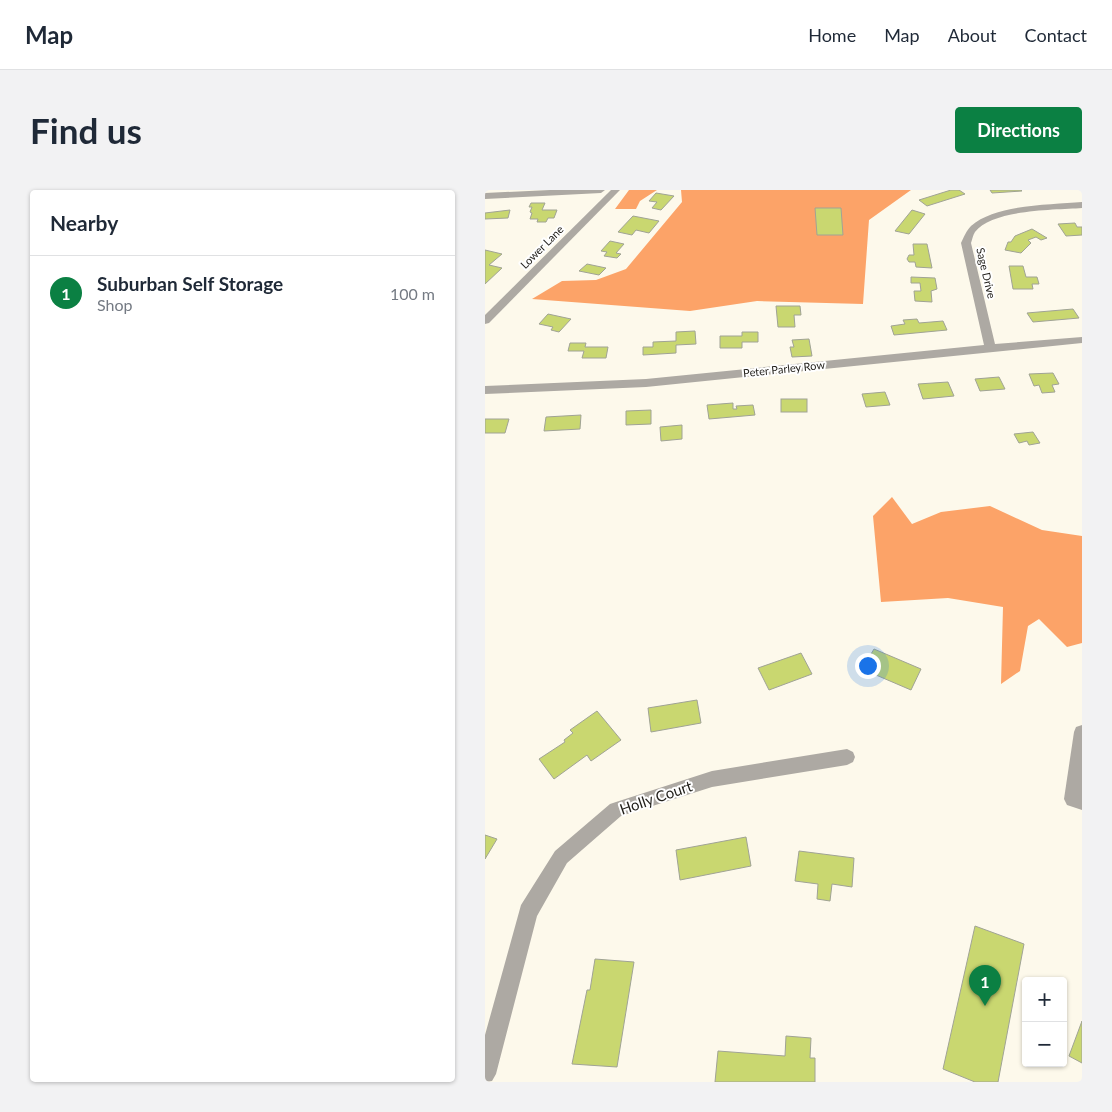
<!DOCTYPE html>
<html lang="en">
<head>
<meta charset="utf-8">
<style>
  body { margin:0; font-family:Lato,sans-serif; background:#f2f2f3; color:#1f2937 }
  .controls { position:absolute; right:15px; bottom:15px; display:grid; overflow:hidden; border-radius:5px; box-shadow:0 1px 4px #0004 }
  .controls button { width:45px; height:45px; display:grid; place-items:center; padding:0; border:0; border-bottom:1px solid #e0e1e3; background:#fff; color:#1f2937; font:25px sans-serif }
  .you { position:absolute; left:382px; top:475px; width:18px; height:18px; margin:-12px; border:4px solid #fff; border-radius:50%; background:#1a73e8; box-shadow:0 0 0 8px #1a73e833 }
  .badge { display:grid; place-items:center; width:32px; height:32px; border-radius:50%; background:#0b8043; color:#fff; font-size:16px; font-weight:700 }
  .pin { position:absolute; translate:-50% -41px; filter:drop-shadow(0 1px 2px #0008) }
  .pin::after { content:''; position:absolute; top:26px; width:18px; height:15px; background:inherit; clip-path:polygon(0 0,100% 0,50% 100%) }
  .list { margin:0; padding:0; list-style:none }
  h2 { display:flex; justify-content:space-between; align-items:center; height:65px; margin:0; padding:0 20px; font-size:21px }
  h2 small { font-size:16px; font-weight:400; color:#747a83 }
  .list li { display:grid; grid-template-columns:32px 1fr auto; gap:15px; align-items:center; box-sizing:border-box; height:75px; padding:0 20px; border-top:1px solid #e0e1e3 }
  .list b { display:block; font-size:19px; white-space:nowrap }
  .list p { margin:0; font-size:16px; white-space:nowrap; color:#747a83 }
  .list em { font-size:16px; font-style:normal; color:#747a83 }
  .map { position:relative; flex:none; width:597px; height:892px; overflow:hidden; border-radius:5px }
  header { display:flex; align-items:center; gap:30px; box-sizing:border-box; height:70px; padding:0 25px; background:#fff; border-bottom:1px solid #e0e1e3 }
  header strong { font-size:24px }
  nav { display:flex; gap:28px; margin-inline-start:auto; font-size:18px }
  .intro { display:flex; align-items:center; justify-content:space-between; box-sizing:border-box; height:120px; padding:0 30px }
  h1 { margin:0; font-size:35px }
  .button { padding:12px 22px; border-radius:5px; background:#0b8043; color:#fff; font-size:18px; font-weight:700 }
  main { display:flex; gap:30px; padding:0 30px }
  aside { flex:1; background:#fff; border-radius:5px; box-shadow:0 1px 4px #0004 }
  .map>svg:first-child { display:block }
  .forest { fill:#fca368 }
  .building { fill:#c9d770; stroke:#a0a395 }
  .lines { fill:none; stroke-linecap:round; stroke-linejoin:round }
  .minor { fill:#ada9a3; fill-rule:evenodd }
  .labels { text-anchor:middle; stroke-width:4; stroke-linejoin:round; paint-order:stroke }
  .far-street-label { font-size:11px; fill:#201e19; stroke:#fff }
  .near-street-label { font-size:15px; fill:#201e19; stroke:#fff }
</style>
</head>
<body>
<header>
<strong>Map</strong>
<nav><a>Home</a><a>Map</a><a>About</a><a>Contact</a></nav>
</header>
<div class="intro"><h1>Find us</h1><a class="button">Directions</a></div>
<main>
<aside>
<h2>Nearby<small></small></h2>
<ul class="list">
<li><span class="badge">1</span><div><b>Suburban Self Storage</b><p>Shop</p></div><em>100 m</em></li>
</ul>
</aside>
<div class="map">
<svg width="597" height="892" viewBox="0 0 597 892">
  <rect width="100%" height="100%" fill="#fdf9eb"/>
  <!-- forest -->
  <g class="forest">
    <polygon points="144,0 172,0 155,11 151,19 130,19"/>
    <polygon points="196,0 426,0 384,30 378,114 272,111 205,121 47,109 77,91 111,90 141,79 197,12"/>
    <polygon points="407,307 427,334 456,322 505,316 557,340 597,346 597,453 582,457 554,429 543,436 535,481 516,494 518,417 463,408 396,412 388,326"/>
  </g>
  <!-- building -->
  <g class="building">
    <polygon points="466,0 474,0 480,4 442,16 434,10"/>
    <polygon points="505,0 536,0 537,1 507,3"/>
    <polygon points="171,3 189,6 176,20 167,18 172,12 164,11"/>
    <polygon points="46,13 60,13 57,20 72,20 69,28 63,28 61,32 52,32 53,29 45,29 47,23 45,22 47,17 44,17"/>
    <polygon points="330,18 356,18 358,45 332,45"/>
    <polygon points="25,20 23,28 0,29 0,23"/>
    <polygon points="427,20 440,24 424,44 410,41"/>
    <polygon points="148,26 174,31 164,43 151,40 147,45 133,42"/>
    <polygon points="590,33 592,37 597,37 597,45 581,46 573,34"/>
    <polygon points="547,39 562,48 556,50 551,47 543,50 546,53 536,63 520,60 523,52 526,52 530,46"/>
    <polygon points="125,51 139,54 131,63 136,64 132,68 119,66 122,62 116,61"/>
    <polygon points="428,54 442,54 447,78 431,77 430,72 424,72 422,69 424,65 429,65"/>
    <polygon points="0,60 17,64 4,75 17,78 0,94"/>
    <polygon points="102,74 121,78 114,85 94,81"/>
    <polygon points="524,76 538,76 541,87 552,87 554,94 547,94 548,99 528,99"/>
    <polygon points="426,87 450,88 452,99 446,101 447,112 430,111 429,101 436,101 435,93 426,93"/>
    <polygon points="291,116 315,116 316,125 309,125 310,137 293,137"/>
    <polygon points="588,119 594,128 548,132 542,123"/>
    <polygon points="63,124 86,129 74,142 66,140 68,137 54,134"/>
    <polygon points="432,129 434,133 458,131 462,140 409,145 406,136 420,134 418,130"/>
    <polygon points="210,141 211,154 191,155 191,163 158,165 158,157 168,157 168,152 191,151 191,142"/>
    <polygon points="257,142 273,142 273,152 257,152 257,158 235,158 235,146 257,146"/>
    <polygon points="324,149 327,166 307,167 305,157 309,157 307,150"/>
    <polygon points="85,153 101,153 100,157 123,157 121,168 97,168 99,161 83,161"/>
    <polygon points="568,183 574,194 567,195 570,202 557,203 554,195 549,196 544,184"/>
    <polygon points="514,187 520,199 495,201 490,189"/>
    <polygon points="463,192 469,206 438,209 433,194"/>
    <polygon points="400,202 405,215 381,217 377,204"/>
    <rect x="296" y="209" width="26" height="13"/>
    <polygon points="248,213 248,219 252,219 251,216 268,215 270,225 224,229 222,215"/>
    <polygon points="166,220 166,234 141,235 141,221"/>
    <polygon points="96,225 95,239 59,241 61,227"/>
    <polygon points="0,229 24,229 20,243 0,243"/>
    <polygon points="197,235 197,249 176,251 175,237"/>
    <polygon points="548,242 555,253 544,255 542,251 534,253 529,244"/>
    <polygon points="389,459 436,479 426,500 377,479"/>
    <polygon points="316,463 327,484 284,500 273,478"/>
    <polygon points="212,510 216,533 166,542 163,518"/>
    <polygon points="112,521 136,550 106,571 102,565 69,589 54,569 80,552 79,550 88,543 85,540"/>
    <polygon points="0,645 12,649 0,669"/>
    <polygon points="261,647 266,676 195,690 191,660"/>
    <polygon points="314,661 369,668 367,697 347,694 345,711 332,709 333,694 310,691"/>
    <polygon points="490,736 539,754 513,892 490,892 458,879"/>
    <polygon points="110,769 149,772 132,877 87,874 102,800 105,800"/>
    <polygon points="597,831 597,873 584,866"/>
    <polygon points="301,846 326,848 325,868 330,868 330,892 230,892 233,861 300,866"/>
  </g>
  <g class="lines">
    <!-- minor -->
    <g class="minor">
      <polygon points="65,0 120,0 116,3 0,9 0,3"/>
      <polygon points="126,0 135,0 4,133 0,134 0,125"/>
      <path d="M597 12V18C571 20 507 19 490 42 488 45 487 50 486 53L510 154 597 147V153L161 197 0 204V196L161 189 499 155 476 53C479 47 481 41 486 36 511 14 565 15 597 12Z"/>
      <polygon points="597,535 597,620 582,615 579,609 589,542 591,537"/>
      <polygon points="362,559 368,562 370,567 368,572 362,575 227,597 136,626 82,673 52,726 11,884 7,891 0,892 0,845 36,715 70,661 125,614 131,612 227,581"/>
    </g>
  </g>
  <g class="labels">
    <!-- far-street labels -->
    <g class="far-street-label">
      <text transform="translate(57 57) rotate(-45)" y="4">Lower Lane</text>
      <text transform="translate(501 83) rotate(77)" y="4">Sage Drive</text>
      <text transform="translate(299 179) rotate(-6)" y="4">Peter Parley Row</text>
    </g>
    <!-- near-street labels -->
    <g class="near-street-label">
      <text transform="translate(171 608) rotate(-19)" y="5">Holly Court</text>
    </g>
  </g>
</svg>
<div class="controls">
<button>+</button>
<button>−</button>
</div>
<div class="you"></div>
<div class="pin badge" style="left:500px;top:816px">1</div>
</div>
</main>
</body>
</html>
